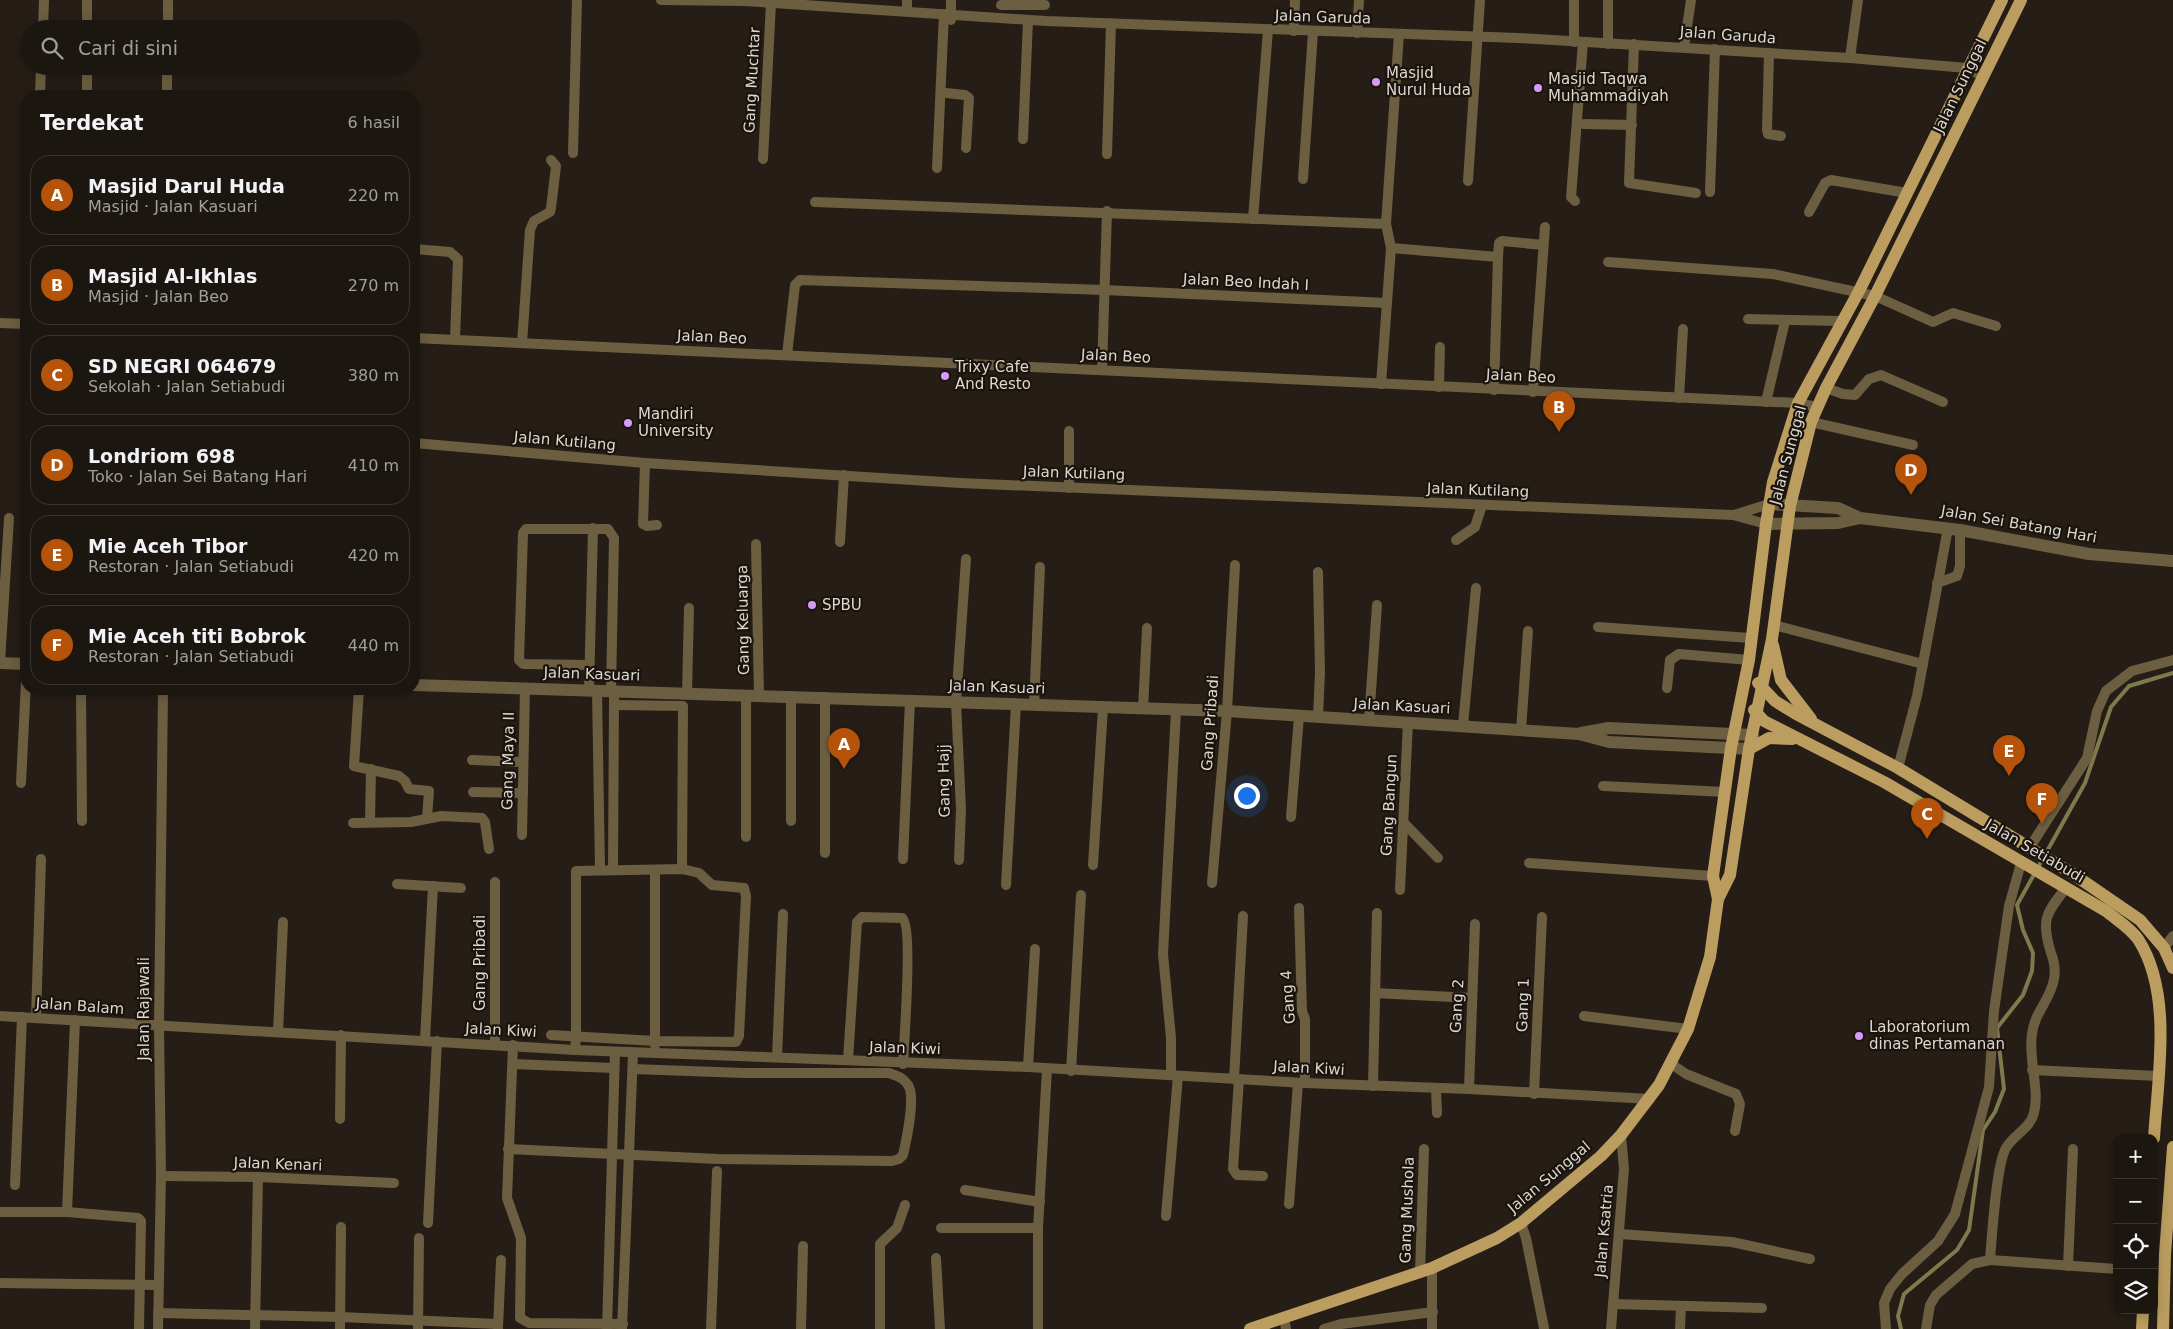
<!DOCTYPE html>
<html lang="id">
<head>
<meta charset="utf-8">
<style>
  body { margin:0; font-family:"DejaVu Sans",sans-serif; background:#251f19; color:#f1f3f6 }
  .controls { position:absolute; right:15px; bottom:15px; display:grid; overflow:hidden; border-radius:10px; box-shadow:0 2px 12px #0003 }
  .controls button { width:45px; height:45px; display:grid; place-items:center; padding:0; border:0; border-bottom:1px solid #3a3530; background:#1c1610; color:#f1f3f6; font:25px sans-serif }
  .you { position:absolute; left:1246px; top:795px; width:18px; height:18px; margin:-12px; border:4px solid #fff; border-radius:50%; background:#1a73e8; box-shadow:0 0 0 8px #1a73e833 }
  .badge { display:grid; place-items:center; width:32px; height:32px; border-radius:50%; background:#b45309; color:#fff; font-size:16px; font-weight:700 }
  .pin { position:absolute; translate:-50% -41px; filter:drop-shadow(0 1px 2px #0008) }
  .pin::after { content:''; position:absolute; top:26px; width:18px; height:15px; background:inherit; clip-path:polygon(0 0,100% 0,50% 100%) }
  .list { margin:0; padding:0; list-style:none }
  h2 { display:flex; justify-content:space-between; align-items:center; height:65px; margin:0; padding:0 20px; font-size:21px }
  h2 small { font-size:16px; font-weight:400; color:#a09f9f }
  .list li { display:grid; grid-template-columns:32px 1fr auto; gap:15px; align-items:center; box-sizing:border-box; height:80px; margin:0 10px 10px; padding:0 10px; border:1px solid #3a3530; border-radius:20px }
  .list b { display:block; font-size:19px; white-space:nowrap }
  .list p { margin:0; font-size:16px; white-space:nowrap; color:#a09f9f }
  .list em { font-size:16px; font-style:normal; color:#a09f9f }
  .icon { flex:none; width:28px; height:28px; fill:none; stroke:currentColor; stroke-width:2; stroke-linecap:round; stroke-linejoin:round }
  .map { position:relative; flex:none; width:2173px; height:1329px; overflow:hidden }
  .search { position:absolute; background:#1c1610; box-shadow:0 2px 12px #0003; left:20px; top:20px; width:400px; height:55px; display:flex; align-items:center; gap:12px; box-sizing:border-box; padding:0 18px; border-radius:28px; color:#a09f9f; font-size:19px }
  .panel { position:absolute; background:#1c1610; box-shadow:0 2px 12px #0003; left:20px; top:90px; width:400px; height:605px; border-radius:20px }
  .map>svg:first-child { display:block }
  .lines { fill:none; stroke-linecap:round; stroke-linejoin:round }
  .stream { stroke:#7e7a4c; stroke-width:4 }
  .minor { stroke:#6c5e41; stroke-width:10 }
  .tertiary { stroke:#6c5e41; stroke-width:12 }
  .primary { stroke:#bb9d60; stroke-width:12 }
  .poi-dot { fill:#d89af8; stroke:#1b140d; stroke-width:2 }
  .labels { text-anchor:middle; stroke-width:4.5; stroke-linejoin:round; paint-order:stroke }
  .street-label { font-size:15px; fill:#ddd7d2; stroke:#1b140d }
  .poi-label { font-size:15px; fill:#ddd7d2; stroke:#1b140d; text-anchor:start }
</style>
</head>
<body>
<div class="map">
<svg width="2173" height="1329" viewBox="0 0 2173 1329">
  <rect width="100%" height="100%" fill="#251d16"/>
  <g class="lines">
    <!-- stream -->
    <polyline class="stream" points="1901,1329 1898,1316 1904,1294 1957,1250 1969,1230 1983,1130 1995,1112 2004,1089 1997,1028 2023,995 2032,971 2033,953 2023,930 2017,905 2085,783 2111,707 2129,686 2173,673"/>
    <!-- minor -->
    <g class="minor">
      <polyline points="661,0 744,1 1046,21 1518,38 1850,58 1967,68 1983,76"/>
      <polyline points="1001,5 1045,5"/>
      <polyline points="907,11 907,0"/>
      <polyline points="951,20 951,0"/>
      <polyline points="43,29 44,0"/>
      <polyline points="87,29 87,0"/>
      <polyline points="168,29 168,0"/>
      <polyline points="1294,31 1295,0"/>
      <polyline points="1357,33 1359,0"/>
      <polyline points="1574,42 1574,0"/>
      <polyline points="1608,44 1608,0"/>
      <polyline points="1634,44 1629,183 1696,193"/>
      <polyline points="1684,47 1691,0"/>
      <polyline points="1769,53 1767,130 1768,134 1781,136"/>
      <polyline points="1850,58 1858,0"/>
      <polyline points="946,93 965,95 969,98 966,148"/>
      <polyline points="40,96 41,66"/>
      <polyline points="87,96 87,66"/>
      <polyline points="167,96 167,66"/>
      <polyline points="1584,124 1632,125"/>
      <polyline points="1023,139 1028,20"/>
      <polyline points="573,153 577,0"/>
      <polyline points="1107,154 1111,24"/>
      <polyline points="763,159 771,3"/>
      <polyline points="937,168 944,14"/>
      <polyline points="1303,179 1313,32"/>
      <polyline points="1468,181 1480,0"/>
      <polyline points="1710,192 1715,49"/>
      <polyline points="1575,201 1571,197 1583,42"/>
      <polyline points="815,202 1386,224"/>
      <polyline points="1809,212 1825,183 1831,180 1907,193"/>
      <polyline points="1253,219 1268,30"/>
      <polyline points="1391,248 1498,257 1499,243 1502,241 1543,245"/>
      <polyline points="414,249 450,252 458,259 455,339"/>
      <polyline points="1608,262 1773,274 1875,296 1933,322 1953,313 1996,326"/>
      <polyline points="1748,319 1841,321"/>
      <polyline points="0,323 26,324"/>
      <polyline points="414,338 1798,403 1817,407"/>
      <polyline points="522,343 530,230 534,221 550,212 551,208 556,166 551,160"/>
      <polyline points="787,355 795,285 800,280 1104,290 1387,303"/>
      <polyline points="1102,370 1107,211"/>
      <polyline points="1381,384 1391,248 1386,224 1399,34"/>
      <polyline points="1439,387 1440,347"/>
      <polyline points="1826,388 1843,394 1855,395 1869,379 1881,375 1943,402"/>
      <polyline points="1494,390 1498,257"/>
      <polyline points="1533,392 1545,227"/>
      <polyline points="1679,398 1683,329"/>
      <polyline points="1766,402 1785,321"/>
      <polyline points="1811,422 1913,445"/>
      <polyline points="1069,431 1069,488"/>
      <polyline points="414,443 645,463 960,483 1733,515 1766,524"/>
      <polyline points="645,463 643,524 647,526 657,525"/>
      <polyline points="1734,515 1769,504"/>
      <polyline points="1456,540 1475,527 1482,505"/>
      <polyline points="840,542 844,475"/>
      <polyline points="756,544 759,696"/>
      <polyline points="1937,583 1957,576 1960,566 1960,530"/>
      <polyline points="1774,625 1923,664"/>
      <polyline points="1598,627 1750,638"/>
      <polyline points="0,662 9,518"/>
      <polyline points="589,665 523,664 519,660 523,533 526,529 608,529 614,538 611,690"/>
      <polyline points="1667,688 1670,660 1679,654 1749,660"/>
      <polyline points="81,689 82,821"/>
      <polyline points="359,689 354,766 399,776 405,781 409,789 429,791 427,818"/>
      <polyline points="589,690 593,528"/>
      <polyline points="597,690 600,869"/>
      <polyline points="687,693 689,608"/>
      <polyline points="746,695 746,837"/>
      <polyline points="614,705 683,706 682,869"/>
      <polyline points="1034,705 1040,567"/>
      <polyline points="1143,709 1147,628"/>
      <polyline points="1318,717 1320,672 1318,572"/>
      <polyline points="1369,720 1377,605"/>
      <polyline points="1463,725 1476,588"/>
      <polyline points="1521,730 1528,631"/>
      <polyline points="472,760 523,762"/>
      <polyline points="1898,768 1917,696 1948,528"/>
      <polyline points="21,783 26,682"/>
      <polyline points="1603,786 1725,792"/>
      <polyline points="473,792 523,793"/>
      <polyline points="1291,817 1299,716"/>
      <polyline points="791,821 791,696"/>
      <polyline points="370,822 371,769"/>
      <polyline points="1403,822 1438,858"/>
      <polyline points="353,823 411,822 441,816 482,818 485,822 489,849"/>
      <polyline points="522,835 525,688"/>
      <polyline points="2030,847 2087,758 2097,711 2106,691 2132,671 2173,660"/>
      <polyline points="825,853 825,697"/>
      <polyline points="903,859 910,700"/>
      <polyline points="959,860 961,809 956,702 966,559"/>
      <polyline points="1529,863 1713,876"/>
      <polyline points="1093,865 1103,708"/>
      <polyline points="613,870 614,698"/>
      <polyline points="655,871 655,1045"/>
      <polyline points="495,882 495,1044"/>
      <polyline points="1212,883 1227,711 1235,565"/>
      <polyline points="397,884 461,888"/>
      <polyline points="1006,885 1016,704"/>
      <polyline points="1400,890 1408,722"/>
      <polyline points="1299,908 1302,1011 1305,1019 1305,1083"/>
      <polyline points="2164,948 2173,936"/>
      <polyline points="1375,993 1472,998"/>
      <polyline points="0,1016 575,1050 1028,1067 1305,1083 1469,1089 1650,1099"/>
      <polyline points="1584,1016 1688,1029"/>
      <polyline points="36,1017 41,859"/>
      <polyline points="278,1032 283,922"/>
      <polyline points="551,1035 655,1041 736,1042 739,1036 746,896 744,888 712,885 699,873 682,869 576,871 576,1037 575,1050"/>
      <polyline points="425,1040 433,886"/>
      <polyline points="513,1045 507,1198 521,1238 520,1318 529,1323 623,1324"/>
      <polyline points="777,1057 783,914"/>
      <path d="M848 1060 857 922 862 917 902 918C913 925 904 1044 903 1064"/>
      <polyline points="1670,1063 1686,1074 1736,1094 1740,1104 1735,1131"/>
      <polyline points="513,1064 614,1068"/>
      <polyline points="1028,1067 1035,949"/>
      <polyline points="2032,1070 2158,1076"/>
      <polyline points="1071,1071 1081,895"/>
      <polyline points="1171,1075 1171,1038 1163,954 1176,711"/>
      <polyline points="1234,1079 1243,916"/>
      <polyline points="1239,1079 1233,1169 1237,1175 1263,1176"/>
      <polyline points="1373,1086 1377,913"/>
      <polyline points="1436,1088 1437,1113"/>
      <polyline points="1469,1089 1475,924"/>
      <polyline points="1534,1094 1542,917"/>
      <polyline points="340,1119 341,1035"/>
      <path d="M508 1149 718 1159 892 1161 899 1159 903 1155C906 1142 916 1096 908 1085 903 1077 897 1076 889 1073H744L633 1069"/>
      <polyline points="161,1176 258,1177 394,1183"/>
      <polyline points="15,1185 22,1017"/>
      <polyline points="965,1190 1040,1202"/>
      <polyline points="1289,1204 1298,1083"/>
      <polyline points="0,1212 67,1212 138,1218 141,1221 139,1329"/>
      <polyline points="67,1212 75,1020"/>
      <polyline points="1166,1216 1178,1076"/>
      <polyline points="428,1223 437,1041"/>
      <polyline points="1521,1223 1526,1238 1544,1328"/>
      <polyline points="941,1228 1038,1228"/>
      <polyline points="1620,1234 1732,1242 1810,1259"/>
      <polyline points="936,1258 940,1329"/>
      <path d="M1990 1260C1992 1237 1996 1165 2006 1148 2014 1134 2030 1129 2034 1113 2040 1089 2028 1060 2032 1034 2034 1013 2051 999 2054 979 2056 969 2054 961 2051 953 2041 921 2045 914 2066 888"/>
      <polyline points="2068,1266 2073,1149"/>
      <polyline points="1432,1268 1432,1329"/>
      <polyline points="1420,1273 1424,1149"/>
      <polyline points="0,1283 158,1285"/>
      <polyline points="1613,1304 1762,1308"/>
      <polyline points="158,1313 340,1317 498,1324"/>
      <polyline points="1284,1318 1286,1329"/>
      <polyline points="498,1328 501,1260"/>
      <polyline points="158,1329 161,1176 159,1026 163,689"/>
      <polyline points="255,1329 258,1177"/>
      <polyline points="340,1329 341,1227"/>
      <polyline points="418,1329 419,1238"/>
      <polyline points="607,1329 615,1052"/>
      <polyline points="622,1329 633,1053"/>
      <polyline points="711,1329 717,1171"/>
      <polyline points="801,1329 803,1246"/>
      <polyline points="880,1329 880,1244 897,1228 905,1205"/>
      <polyline points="1038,1329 1038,1228 1047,1069"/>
      <polyline points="1324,1329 1341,1324 1433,1312"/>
      <polyline points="1611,1329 1624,1169 1621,1135"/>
      <polyline points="1680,1329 1681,1306"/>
      <polyline points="1886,1329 1884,1303 1890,1289 1902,1274 1938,1241 1955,1214 1989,1087 1994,1011 2009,906 2021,863"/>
      <polyline points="1926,1329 1930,1305 1936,1295 1972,1264 1990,1260 2117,1269"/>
    </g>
    <!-- tertiary -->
    <g class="tertiary">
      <polyline points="1769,504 1838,508 1860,518 1960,530 2089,554 2173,561"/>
      <polyline points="1766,524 1838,523 1860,518"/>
      <polyline points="0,663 26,664"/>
      <polyline points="414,685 1227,711 1579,734 1609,742 1749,749"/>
      <polyline points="1581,733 1609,728 1753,735"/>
    </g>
    <!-- primary -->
    <g class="primary">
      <polyline points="1773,645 1781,680 1811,719"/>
      <polyline points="1758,683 1775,701 1796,714 1898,768 2073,874 2140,920 2164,948 2173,968"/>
      <path d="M1754 710 1764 721 1884 782 2106 911C2116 919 2130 928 2138 939 2173 993 2158 1075 2154 1138"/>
      <polyline points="1749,749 1769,738 1792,739"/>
      <polyline points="1718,899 1730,875 1749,749 1772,639 1790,506 1811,422 1826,388 1875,296 2021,0"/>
      <polyline points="1250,1329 1432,1268 1497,1238 1521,1223 1601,1156 1621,1135 1659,1085 1688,1029 1710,957 1718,899 1713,876 1731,748 1749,660 1766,524 1773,482 1798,403 1859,291 2002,0"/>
      <polyline points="2142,1329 2143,1310"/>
      <polyline points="2163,1329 2165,1254 2173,1147"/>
    </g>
  </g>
  <!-- markers -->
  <g class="poi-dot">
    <circle cx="1376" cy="82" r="5"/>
    <circle cx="1538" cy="88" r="5"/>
    <circle cx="945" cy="376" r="5"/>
    <circle cx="628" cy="423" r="5"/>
    <circle cx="812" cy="605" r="5"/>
    <circle cx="1859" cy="1036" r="5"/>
  </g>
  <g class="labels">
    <!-- street labels -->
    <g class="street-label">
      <text transform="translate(1323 17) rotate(2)" y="5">Jalan Garuda</text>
      <text transform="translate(1728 35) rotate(4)" y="5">Jalan Garuda</text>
      <text transform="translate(752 80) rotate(-87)" y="5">Gang Muchtar</text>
      <text transform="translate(1960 86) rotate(-64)" y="5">Jalan Sunggal</text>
      <text transform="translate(1246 282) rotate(3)" y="5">Jalan Beo Indah I</text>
      <text transform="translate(712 337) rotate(3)" y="5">Jalan Beo</text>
      <text transform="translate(1116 356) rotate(3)" y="5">Jalan Beo</text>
      <text transform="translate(1521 376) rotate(3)" y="5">Jalan Beo</text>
      <text transform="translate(565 441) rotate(5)" y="5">Jalan Kutilang</text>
      <text transform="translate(1788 455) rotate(-75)" y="5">Jalan Sunggal</text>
      <text transform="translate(1074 473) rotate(2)" y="5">Jalan Kutilang</text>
      <text transform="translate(1478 490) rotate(2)" y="5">Jalan Kutilang</text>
      <text transform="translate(2019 524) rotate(10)" y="5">Jalan Sei Batang Hari</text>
      <text transform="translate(743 620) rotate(-91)" y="5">Gang Keluarga</text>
      <text transform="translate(592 674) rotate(2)" y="5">Jalan Kasuari</text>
      <text transform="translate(997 687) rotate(2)" y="5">Jalan Kasuari</text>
      <text transform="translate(1402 706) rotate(3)" y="5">Jalan Kasuari</text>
      <text transform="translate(1210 723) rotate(-86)" y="5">Gang Pribadi</text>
      <text transform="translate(508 761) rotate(-89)" y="5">Gang Maya II</text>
      <text transform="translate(944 781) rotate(-91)" y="5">Gang Hajj</text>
      <text transform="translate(1389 805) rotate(-87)" y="5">Gang Bangun</text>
      <text transform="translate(2035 851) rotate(30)" y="5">Jalan Setiabudi</text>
      <text transform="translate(480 963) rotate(-90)" y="5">Gang Pribadi</text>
      <text transform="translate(1288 997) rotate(-94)" y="5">Gang 4</text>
      <text transform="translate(1523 1005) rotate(-88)" y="5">Gang 1</text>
      <text transform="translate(80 1006) rotate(4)" y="5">Jalan Balam</text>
      <text transform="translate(1457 1006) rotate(-87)" y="5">Gang 2</text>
      <text transform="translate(144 1009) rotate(-90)" y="5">Jalan Rajawali</text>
      <text transform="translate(501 1030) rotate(3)" y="5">Jalan Kiwi</text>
      <text transform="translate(905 1048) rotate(2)" y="5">Jalan Kiwi</text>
      <text transform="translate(1309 1068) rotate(3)" y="5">Jalan Kiwi</text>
      <text transform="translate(278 1164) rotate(2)" y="5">Jalan Kenari</text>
      <text transform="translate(1549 1177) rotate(-40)" y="5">Jalan Sunggal</text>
      <text transform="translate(1407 1210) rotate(-88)" y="5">Gang Mushola</text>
      <text transform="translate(1604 1231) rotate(-85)" y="5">Jalan Ksatria</text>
    </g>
    <!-- poi labels -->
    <g class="poi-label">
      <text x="1386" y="78">Masjid<tspan x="1386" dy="17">Nurul Huda</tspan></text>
      <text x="1548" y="84">Masjid Taqwa<tspan x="1548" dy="17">Muhammadiyah</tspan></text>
      <text x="955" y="372">Trixy Cafe<tspan x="955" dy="17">And Resto</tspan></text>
      <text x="638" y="419">Mandiri<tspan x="638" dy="17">University</tspan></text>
      <text x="822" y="610">SPBU</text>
      <text x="1869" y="1032">Laboratorium<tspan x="1869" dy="17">dinas Pertamanan</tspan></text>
    </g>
  </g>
</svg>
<div class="controls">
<button>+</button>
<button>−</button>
<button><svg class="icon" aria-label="locate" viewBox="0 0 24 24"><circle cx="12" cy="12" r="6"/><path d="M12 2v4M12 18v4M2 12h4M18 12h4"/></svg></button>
<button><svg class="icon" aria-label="layers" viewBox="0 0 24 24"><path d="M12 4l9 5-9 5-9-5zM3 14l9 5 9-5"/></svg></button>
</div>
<div class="you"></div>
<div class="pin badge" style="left:844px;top:769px">A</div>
<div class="pin badge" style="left:1559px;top:432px">B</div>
<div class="pin badge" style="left:1927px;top:839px">C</div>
<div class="pin badge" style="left:1911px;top:495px">D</div>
<div class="pin badge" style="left:2009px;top:776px">E</div>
<div class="pin badge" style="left:2042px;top:824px">F</div>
<div class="search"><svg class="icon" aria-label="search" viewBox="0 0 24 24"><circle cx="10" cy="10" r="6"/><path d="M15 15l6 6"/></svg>Cari di sini</div>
<section class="panel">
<h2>Terdekat<small>6 hasil</small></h2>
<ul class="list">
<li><span class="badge">A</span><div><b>Masjid Darul Huda</b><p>Masjid · Jalan Kasuari</p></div><em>220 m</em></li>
<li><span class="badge">B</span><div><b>Masjid Al-Ikhlas</b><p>Masjid · Jalan Beo</p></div><em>270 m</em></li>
<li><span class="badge">C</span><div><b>SD NEGRI 064679</b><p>Sekolah · Jalan Setiabudi</p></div><em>380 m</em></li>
<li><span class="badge">D</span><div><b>Londriom 698</b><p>Toko · Jalan Sei Batang Hari</p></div><em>410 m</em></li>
<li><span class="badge">E</span><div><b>Mie Aceh Tibor</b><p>Restoran · Jalan Setiabudi</p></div><em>420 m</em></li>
<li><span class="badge">F</span><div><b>Mie Aceh titi Bobrok</b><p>Restoran · Jalan Setiabudi</p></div><em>440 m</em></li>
</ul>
</section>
</div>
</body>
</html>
